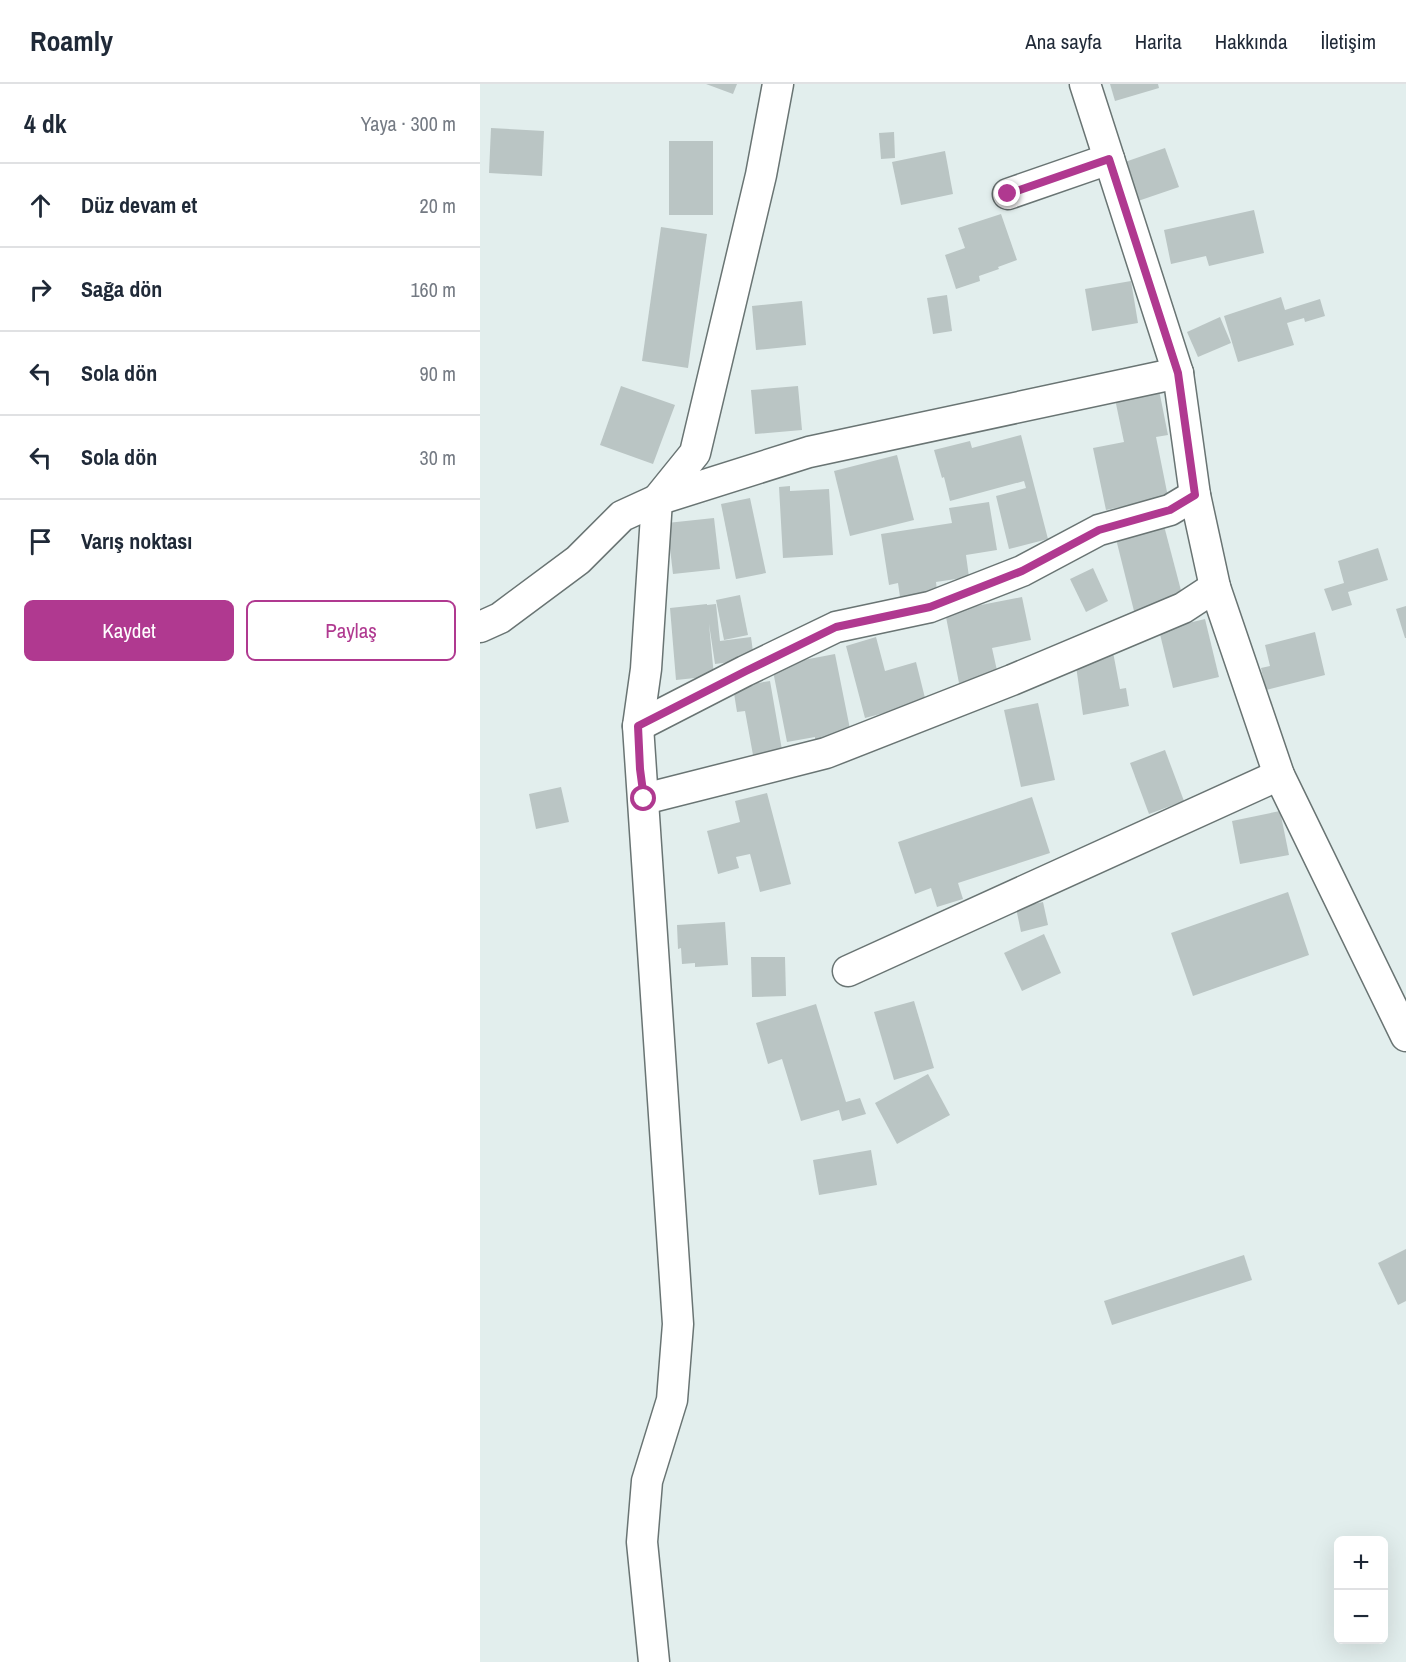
<!DOCTYPE html>
<html lang="tr">
<head>
<meta charset="utf-8">
<style>
  body { margin:0; font-family:"Archivo Narrow",sans-serif; background:#f2f2f3; color:#1f2937 }
  .controls { position:absolute; right:18px; bottom:18px; display:grid; overflow:hidden; border-radius:9px; box-shadow:0 6px 24px #0002 }
  .controls button { width:54px; height:54px; display:grid; place-items:center; padding:0; border:0; border-bottom:2px solid #e0e1e3; background:#fff; color:#1f2937; font:30px sans-serif }
  .stop { position:absolute; width:18px; height:18px; margin:-14px; border:4px solid #b03990; border-radius:50%; background:#fff }
  .stop.end { background:#b03990; border-color:#fff; box-shadow:0 2px 6px #0008 }
  .list { margin:0; padding:0; list-style:none }
  h2 { display:flex; justify-content:space-between; align-items:center; height:78px; margin:0; padding:0 24px; font-size:26px }
  h2 small { font-size:20px; font-weight:400; color:#747a83 }
  .list li { display:grid; grid-template-columns:39px 1fr auto; gap:18px; align-items:center; box-sizing:border-box; height:84px; padding:0 24px; border-top:2px solid #e0e1e3 }
  .list b { display:block; font-size:22px; white-space:nowrap }
  .list em { font-size:20px; font-style:normal; color:#747a83 }
  .actions { display:flex; gap:12px; padding:18px 24px }
  .actions a { flex:1; padding:14px 0; border:2px solid #b03990; border-radius:9px; text-align:center; font-size:21px; color:#b03990 }
  .actions .main { background:#b03990; color:#fff }
  .icon { flex:none; width:33px; height:33px; fill:none; stroke:currentColor; stroke-width:2; stroke-linecap:round; stroke-linejoin:round }
  .map { position:relative; flex:none; width:926px; height:1578px; overflow:hidden }
  header { display:flex; align-items:center; gap:36px; box-sizing:border-box; height:84px; padding:0 30px; background:#fff; border-bottom:2px solid #e0e1e3 }
  header strong { font-size:28px }
  nav { display:flex; gap:33px; margin-inline-start:auto; font-size:21px }
  main { display:flex }
  aside { flex:1; background:#fff }
  .map>svg:first-child { display:block }
  .building { fill:#bac5c4 }
  .lines { fill:none; stroke-linecap:round; stroke-linejoin:round }
  .minor-casing { stroke:#697473; stroke-width:33 }
  .minor { stroke:#fff; stroke-width:30 }
  .route { stroke:#b03990; stroke-width:8 }
</style>
</head>
<body>
<header>
<strong>Roamly</strong>
<nav><a>Ana sayfa</a><a>Harita</a><a>Hakkında</a><a>İletişim</a></nav>
</header>
<main>
<aside>
<h2>4 dk<small>Yaya · 300 m</small></h2>
<ul class="list">
<li><svg class="icon" aria-label="ahead" viewBox="0 0 24 24"><path d="M12 20V5M6 11l6-6 6 6"/></svg><div><b>Düz devam et</b></div><em>20 m</em></li>
<li><svg class="icon" aria-label="right" viewBox="0 0 24 24"><path d="M7 20v-9h11M14 6l5 5-5 5"/></svg><div><b>Sağa dön</b></div><em>160 m</em></li>
<li><svg class="icon" aria-label="left" viewBox="0 0 24 24"><path d="M17 20v-9H6M10 6l-5 5 5 5"/></svg><div><b>Sola dön</b></div><em>90 m</em></li>
<li><svg class="icon" aria-label="left" viewBox="0 0 24 24"><path d="M17 20v-9H6M10 6l-5 5 5 5"/></svg><div><b>Sola dön</b></div><em>30 m</em></li>
<li><svg class="icon" aria-label="arrive" viewBox="0 0 24 24"><path d="M6 21V4h12l-3 4 3 4H6"/></svg><div><b>Varış noktası</b></div></li>
</ul>
<div class="actions"><a class="main">Kaydet</a><a>Paylaş</a></div>
</aside>
<div class="map">
<svg width="926" height="1578" viewBox="0 0 926 1578">
  <rect width="100%" height="100%" fill="#e2eeed"/>
  <!-- building -->
  <g class="building">
    <polygon points="226,0 257,0 253,10"/>
    <polygon points="630,0 678,0 679,4 635,17"/>
    <polygon points="11,44 64,47 62,92 9,89"/>
    <polygon points="414,48 415,74 401,75 399,49"/>
    <rect x="189" y="57" width="44" height="74"/>
    <polygon points="685,64 699,103 658,117 645,78"/>
    <polygon points="465,67 473,110 421,121 412,78"/>
    <polygon points="774,126 784,169 729,182 726,172 691,180 684,146"/>
    <polygon points="521,130 537,176 518,183 519,185 499,192 500,197 476,205 465,171 485,164 478,144"/>
    <polygon points="181,143 227,150 208,284 162,277"/>
    <polygon points="651,197 658,239 612,247 605,205"/>
    <polygon points="467,211 472,247 453,250 447,214"/>
    <polygon points="801,213 805,226 840,215 845,232 825,238 824,234 807,239 814,261 758,278 744,232"/>
    <polygon points="322,217 326,261 276,266 272,222"/>
    <polygon points="740,233 751,259 718,273 707,248"/>
    <polygon points="141,302 195,321 173,380 120,361"/>
    <polygon points="318,302 322,346 275,350 271,306"/>
    <polygon points="679,306 688,351 676,353 688,413 626,426 613,364 644,358 635,315"/>
    <polygon points="541,351 568,455 529,465 516,412 546,404 544,397 470,417 464,393 462,394 454,366 490,357 492,364"/>
    <polygon points="417,371 434,436 370,452 354,387"/>
    <polygon points="310,402 310,407 349,405 353,471 303,474 299,403"/>
    <polygon points="270,414 286,489 256,495 241,420"/>
    <polygon points="509,418 517,466 486,471 489,493 456,498 457,507 420,513 418,499 409,501 401,450 472,439 469,424"/>
    <polygon points="234,434 240,485 193,490 187,439"/>
    <polygon points="683,438 703,514 654,527 635,451"/>
    <polygon points="898,464 908,496 868,508 872,521 852,527 844,505 864,499 858,477"/>
    <polygon points="613,484 628,517 606,528 590,495"/>
    <polygon points="260,511 268,551 244,556 236,516"/>
    <polygon points="542,513 551,556 512,564 518,591 479,599 465,528"/>
    <polygon points="227,520 227,521 236,520 240,557 271,553 274,575 235,580 229,540 234,592 196,596 190,524"/>
    <polygon points="926,522 926,554 925,554 916,525"/>
    <polygon points="725,535 739,593 693,604 679,546"/>
    <polygon points="835,548 845,591 786,606 781,584 790,582 785,561"/>
    <polygon points="396,553 405,587 436,578 446,618 385,634 366,562"/>
    <polygon points="633,568 640,605 646,604 649,622 603,631 595,575"/>
    <polygon points="355,570 371,650 335,656 335,653 307,658 292,582"/>
    <polygon points="290,597 302,666 273,671 265,627 257,628 253,603"/>
    <polygon points="558,619 575,696 541,703 524,626"/>
    <polygon points="685,666 704,717 669,730 650,679"/>
    <polygon points="81,703 89,738 56,745 49,710"/>
    <polygon points="287,709 311,800 280,808 270,770 256,773 259,784 238,790 227,747 260,738 255,717"/>
    <polygon points="552,713 570,769 478,799 483,815 457,823 451,804 435,810 418,758"/>
    <polygon points="800,727 809,771 760,780 752,737"/>
    <polygon points="808,808 829,871 713,912 691,849"/>
    <polygon points="563,818 568,841 541,848 536,824"/>
    <polygon points="245,838 248,881 215,883 215,879 202,880 201,864 198,865 197,841"/>
    <polygon points="564,850 581,889 542,907 524,869"/>
    <polygon points="271,873 305,873 306,912 272,913"/>
    <polygon points="434,917 454,984 414,996 394,928"/>
    <polygon points="336,920 366,1018 380,1014 386,1030 362,1037 359,1026 321,1037 302,975 288,980 276,939"/>
    <polygon points="448,990 470,1031 417,1060 395,1019"/>
    <polygon points="391,1066 397,1101 339,1111 333,1076"/>
    <polygon points="926,1165 926,1217 918,1221 898,1179"/>
    <polygon points="764,1171 772,1196 632,1241 624,1217"/>
  </g>
  <g class="lines">
    <!-- minor casing -->
    <g class="minor-casing">
      <g id="minor">
        <polyline points="605,0 698,289 715,411 735,503 799,691 926,952"/>
        <polyline points="528,110 629,75"/>
        <polyline points="0,543 20,534 98,476 142,432 177,416 329,368 698,289"/>
        <polyline points="158,642 265,587 356,543 450,523 542,487 619,446 690,426 715,411"/>
        <polyline points="164,715 346,669 532,596 703,524 735,503"/>
        <polyline points="368,887 799,691"/>
        <polyline points="174,1578 162,1458 167,1397 192,1316 198,1240 158,642 166,585 177,416 215,369 281,91 298,0"/>
      </g>
    </g>
    <!-- minor -->
    <use href="#minor" class="minor"/>
  </g>
  <g class="lines">
    <!-- route -->
    <polyline class="route" points="164,715 160,685 158,642 266,587 356,543 450,523 542,487 619,446 690,426 715,411 698,289 629,75 528,110"/>
  </g>
</svg>
<div class="controls">
<button>+</button>
<button>−</button>
</div>
<div class="stop" style="left:164px;top:715px"></div>
<div class="stop end" style="left:528px;top:110px"></div>
</div>
</main>
</body>
</html>
